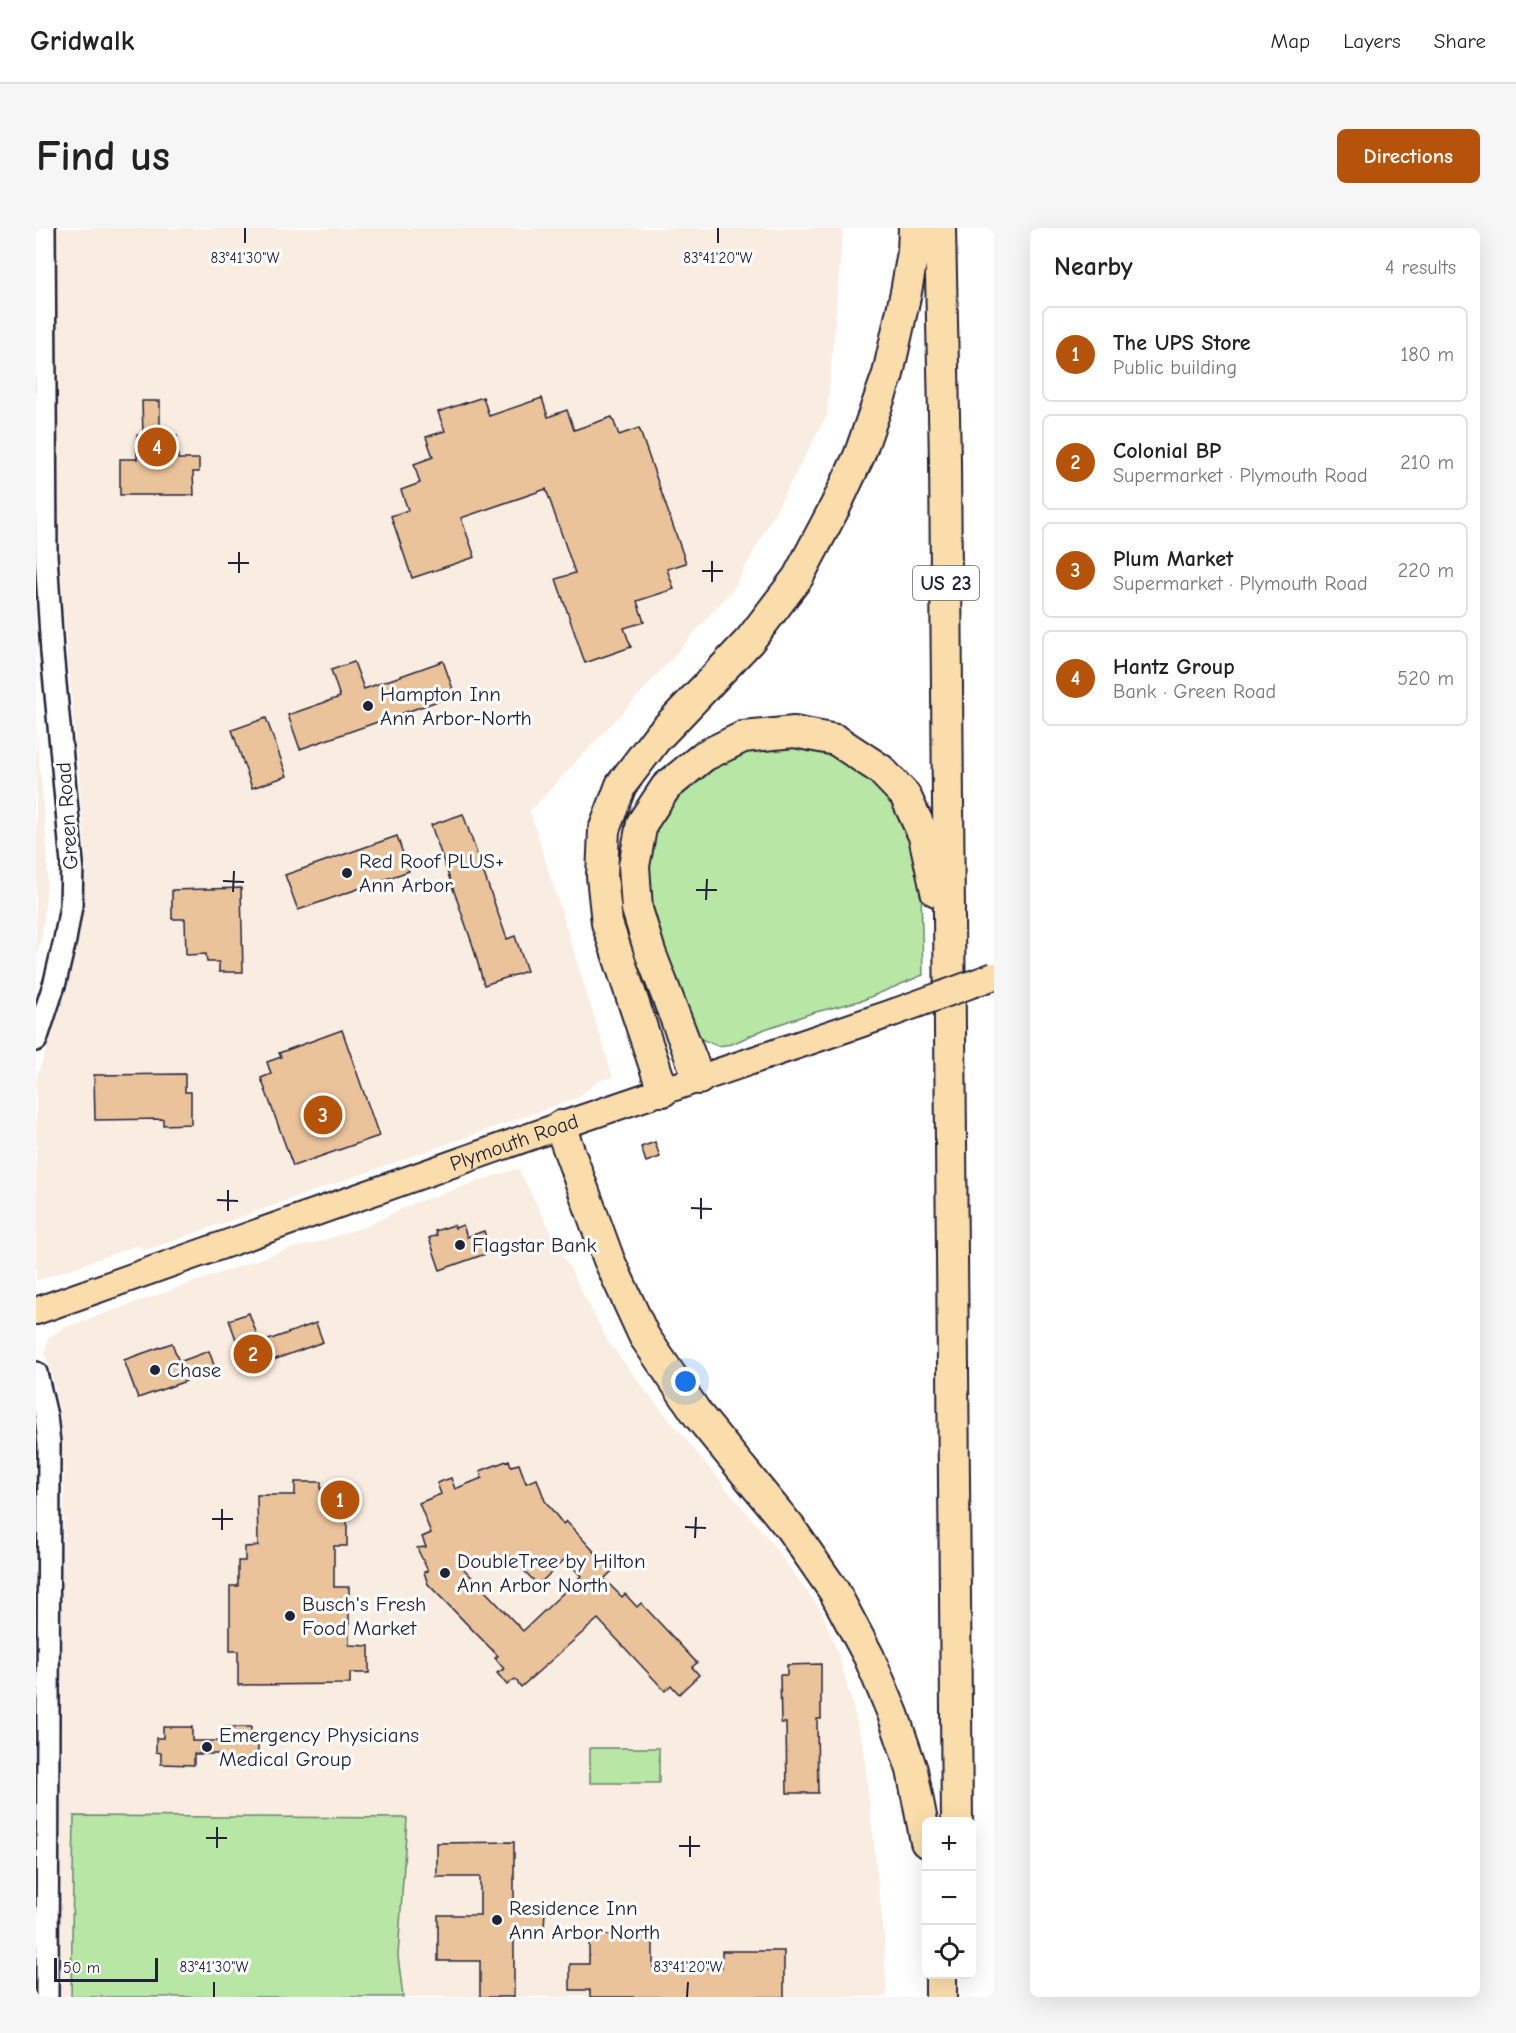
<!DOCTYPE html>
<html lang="en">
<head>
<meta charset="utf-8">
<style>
  body { margin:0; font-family:"Comic Neue",sans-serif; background:#f6f6f6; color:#222 }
  .controls { position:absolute; right:18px; bottom:18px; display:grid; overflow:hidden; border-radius:9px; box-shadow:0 6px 24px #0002 }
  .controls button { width:54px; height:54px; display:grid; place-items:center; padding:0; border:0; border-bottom:2px solid #e0e0e0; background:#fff; color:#222; font:30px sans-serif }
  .scale { position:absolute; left:18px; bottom:15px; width:104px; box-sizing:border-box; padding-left:6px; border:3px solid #22223b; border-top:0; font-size:16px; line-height:21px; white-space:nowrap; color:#22223b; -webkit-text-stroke:4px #fff; paint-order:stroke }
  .you { position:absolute; left:650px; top:1154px; width:21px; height:21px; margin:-15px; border:4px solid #fff; border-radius:50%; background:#1a73e8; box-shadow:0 0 0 9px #1a73e833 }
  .badge { display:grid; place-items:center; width:39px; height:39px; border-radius:50%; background:#b45309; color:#fff; font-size:20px; font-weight:700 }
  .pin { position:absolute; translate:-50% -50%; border:3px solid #fff; box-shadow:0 2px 6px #0006 }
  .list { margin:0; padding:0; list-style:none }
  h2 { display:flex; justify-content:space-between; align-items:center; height:78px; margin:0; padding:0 24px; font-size:26px }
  h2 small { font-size:20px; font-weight:400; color:#767676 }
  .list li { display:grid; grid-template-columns:39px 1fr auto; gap:18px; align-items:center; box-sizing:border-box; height:96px; margin:0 12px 12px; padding:0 12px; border:2px solid #e0e0e0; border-radius:9px }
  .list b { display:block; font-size:22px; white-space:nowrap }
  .list p { margin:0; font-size:20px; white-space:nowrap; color:#767676 }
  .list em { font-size:20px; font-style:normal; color:#767676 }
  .icon { flex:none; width:33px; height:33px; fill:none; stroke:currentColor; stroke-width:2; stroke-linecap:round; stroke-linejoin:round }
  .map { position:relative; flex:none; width:958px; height:1769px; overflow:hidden; border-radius:9px }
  header { display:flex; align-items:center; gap:36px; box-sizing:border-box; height:84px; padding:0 30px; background:#fff; border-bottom:2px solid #e0e0e0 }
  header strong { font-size:28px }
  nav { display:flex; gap:33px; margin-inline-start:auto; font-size:21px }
  .intro { display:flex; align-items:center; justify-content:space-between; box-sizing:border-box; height:144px; padding:0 36px }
  h1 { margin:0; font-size:42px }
  .button { padding:15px 27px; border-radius:9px; background:#b45309; color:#fff; font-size:21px; font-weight:700 }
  main { display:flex; gap:36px; padding:0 36px }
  aside { flex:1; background:#fff; border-radius:9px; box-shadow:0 6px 24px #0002 }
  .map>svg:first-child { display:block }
  .built { fill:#f9ede1 }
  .green { fill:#b7e6a5; stroke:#6c8470; stroke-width:1.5 }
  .building { fill:#ebc39b; stroke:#22223b; stroke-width:1.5; fill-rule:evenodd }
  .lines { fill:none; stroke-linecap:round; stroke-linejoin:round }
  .minor-casing { stroke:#22223b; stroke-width:26 }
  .major-casing { stroke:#22223b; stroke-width:30 }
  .highway-casing { stroke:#22223b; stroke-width:34 }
  .minor { stroke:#fff; stroke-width:21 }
  .major { stroke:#fbddab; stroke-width:26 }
  .highway { stroke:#fbddab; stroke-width:30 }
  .major-bridge-casing { stroke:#22223b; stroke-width:30; stroke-linecap:butt }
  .major-bridge { stroke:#fbddab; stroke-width:26 }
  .ticks { fill:none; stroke:#22223b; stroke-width:2 }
  .poi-dot { fill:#22223b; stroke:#fff; stroke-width:2 }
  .labels { text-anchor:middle; stroke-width:6; stroke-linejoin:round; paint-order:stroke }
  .shield { fill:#fff; stroke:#646476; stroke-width:1.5 }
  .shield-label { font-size:20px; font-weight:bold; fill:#22223b }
  .poi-label { font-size:21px; fill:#22223b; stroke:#fff; text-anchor:start }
  .street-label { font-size:21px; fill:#22223b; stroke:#fff }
  .ticks-label { font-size:15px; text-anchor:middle; fill:#22223b; stroke:#fff; stroke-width:6; stroke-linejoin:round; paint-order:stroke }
</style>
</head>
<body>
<header>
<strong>Gridwalk</strong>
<nav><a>Map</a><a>Layers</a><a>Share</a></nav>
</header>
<div class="intro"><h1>Find us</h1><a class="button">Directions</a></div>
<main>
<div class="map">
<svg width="958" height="1769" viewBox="0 0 958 1769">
  <rect width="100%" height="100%" fill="#fff"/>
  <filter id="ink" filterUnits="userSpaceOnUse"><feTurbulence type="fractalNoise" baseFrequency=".0167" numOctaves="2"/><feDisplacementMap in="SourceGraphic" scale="12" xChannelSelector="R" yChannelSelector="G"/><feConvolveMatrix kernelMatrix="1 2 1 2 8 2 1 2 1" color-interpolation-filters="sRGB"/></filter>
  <g filter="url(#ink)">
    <!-- built -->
    <g class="built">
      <polygon points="19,0 807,0 791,187 698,360 613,456 494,583 577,849 561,854 541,870 117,1020 107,1022 102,1017 0,1053 0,851 25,778 40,725 45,694 50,639 48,608 27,378 23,300"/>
      <polygon points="0,496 12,632 11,657 6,707 0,732"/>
      <polygon points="482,940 571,1112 610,1163 734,1313 787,1385 804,1431 827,1517 848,1708 851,1769 24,1769 26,1360 28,1260 24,1186 15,1145 9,1126 12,1110 27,1100 255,1020 276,1016 333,997 378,975"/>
    </g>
    <!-- green -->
    <g class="green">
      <polygon points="754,513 795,522 858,564 884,617 887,747 827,772 776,785 729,801 696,816 682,818 667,812 660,806 615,686 611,657 614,610 631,577 659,542 706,520"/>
      <rect x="554" y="1520" width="69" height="35"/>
      <polygon points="38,1588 371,1590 362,1728 367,1769 35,1769"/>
    </g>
    <!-- building -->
    <g class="building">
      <polygon points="447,169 453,188 506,170 512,189 531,182 538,202 576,189 583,207 603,200 650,335 631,341 638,361 601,373 608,394 588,400 595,419 549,435 520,351 539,345 510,261 425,290 439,329 376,350 355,288 372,282 365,262 384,255 378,236 397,229 390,209 409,203 402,184"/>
      <polygon points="106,173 124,173 124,207 141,207 142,231 163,231 163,244 157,244 158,267 84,267 84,231 101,231 101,207 107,207"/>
      <polygon points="407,433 419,467 264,521 252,487 304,469 295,442 318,434 328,461"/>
      <polygon points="230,490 251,548 216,560 196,502"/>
      <polygon points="427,586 471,711 479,708 491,743 448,757 437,718 395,597"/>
      <polygon points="361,608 373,643 262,682 249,647"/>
      <polygon points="205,660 207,744 183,744 183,734 171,734 170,726 150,727 149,691 136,691 136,662"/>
      <polygon points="306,802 343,908 257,938 225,850 235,846 231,834 245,829 243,825"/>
      <polygon points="149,846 149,864 155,864 155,896 127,897 127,891 59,892 58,847"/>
      <polygon points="619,914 624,929 610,934 605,919"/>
      <polygon points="418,997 419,1000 427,997 431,1009 448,1003 455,1024 404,1042 393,1010 401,1007 399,1003"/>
      <polygon points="213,1085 224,1115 280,1095 287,1114 237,1132 236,1130 210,1139 193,1092"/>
      <polygon points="136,1115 143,1134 173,1123 179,1140 149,1151 150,1153 102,1170 88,1132"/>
      <path d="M473 1232 475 1238 483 1236 490 1255 501 1251 509 1273 527 1296 530 1293 576 1343 568 1351 586 1369 589 1366 601 1379 605 1375 661 1435 656 1439 663 1447 643 1466 635 1457 629 1463 562 1391 485 1459 479 1451 471 1457 461 1445 468 1441 459 1430 462 1428 392 1356 388 1344 392 1343 381 1320 390 1319 386 1309 395 1305 383 1275 405 1266 401 1255 415 1250 419 1261 446 1250 444 1243ZM473 1327 502 1357 529 1331 545 1348 487 1403 427 1340Z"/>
      <polygon points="259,1254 285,1254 285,1267 311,1267 311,1318 298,1318 298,1359 313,1359 313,1417 333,1418 333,1445 314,1445 314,1456 202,1457 202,1423 194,1423 194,1358 202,1358 202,1333 209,1333 209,1319 222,1318 221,1267 259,1267"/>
      <polygon points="785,1436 785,1491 781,1491 782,1565 751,1565 750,1495 745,1495 744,1447 751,1447 751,1437"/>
      <polygon points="127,1499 156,1499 156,1513 187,1513 187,1499 215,1499 215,1511 222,1511 222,1524 218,1524 217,1537 185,1536 185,1526 158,1526 158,1537 125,1536 125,1525 120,1524 120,1510 127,1510"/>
      <polygon points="478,1614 478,1681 509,1681 508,1702 478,1701 478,1769 444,1769 444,1733 402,1733 402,1687 444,1687 444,1649 401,1649 401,1615"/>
      <polygon points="553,1707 617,1707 617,1740 686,1740 686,1723 748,1723 748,1769 554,1769 554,1762 534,1762 534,1736 553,1736"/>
    </g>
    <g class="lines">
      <!-- minor casing -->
      <g class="minor-casing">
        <g id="minor">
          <polyline points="0,812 19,754 29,712 35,678 36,635 16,424 10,327 8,0"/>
          <polyline points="0,1145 10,1188 13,1215 11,1769"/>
        </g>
      </g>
      <!-- major casing -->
      <g class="major-casing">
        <g id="major">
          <path id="s1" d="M0 1083 524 898 859 784"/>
        </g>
      </g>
      <!-- highway casing -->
      <g class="highway-casing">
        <g id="highway">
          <polyline points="904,0 909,233 921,1594"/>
          <polyline points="663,851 614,724 601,681 598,638 606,595 630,559 668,528 707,509 758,504 800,512 844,541 869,567 888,608 900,663"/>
          <polyline points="627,863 571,695 566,648 568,602 585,557 620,511 714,412 762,349 800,277 823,228 852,146 870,64 877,24 878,0"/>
          <polyline points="524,898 573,1032 608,1108 662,1187 755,1301 798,1363 833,1429 857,1486 876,1542 890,1614"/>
          <polyline points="905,1746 905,1769"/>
        </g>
      </g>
      <!-- minor -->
      <use href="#minor" class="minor"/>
      <!-- major -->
      <use href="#major" class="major"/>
      <!-- highway -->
      <use href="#highway" class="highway"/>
      <!-- major-bridge casing -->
      <g class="major-bridge-casing">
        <polyline id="major-bridge" points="859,784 958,748"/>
      </g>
      <!-- major-bridge -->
      <use href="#major-bridge" class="major-bridge"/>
    </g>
  </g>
  <!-- ticks -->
  <path class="ticks" d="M209 15V0M682 15V0M192 335H213M666 343H687M203 345V324M676 354V333M187 653 208 654M660 662H681M197 664 198 643M670 672 671 651M181 972 202 973M655 980 676 981M192 983V962M665 991V970M176 1291H197M649 1299 670 1300M186 1302V1281M659 1310 660 1289M170 1610H191M643 1618H664M181 1620V1599M654 1629V1608M178 1769V1754M651 1769 652 1754"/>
  <!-- markers -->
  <g class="poi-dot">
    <circle cx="332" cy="478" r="6"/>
    <circle cx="311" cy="645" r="6"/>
    <circle cx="424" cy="1017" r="6"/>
    <circle cx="119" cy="1142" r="6"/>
    <circle cx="409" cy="1345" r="6"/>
    <circle cx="254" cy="1388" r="6"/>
    <circle cx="171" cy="1519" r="6"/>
    <circle cx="461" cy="1692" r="6"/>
  </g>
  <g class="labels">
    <!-- shield labels -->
    <rect class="shield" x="877" y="338" width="66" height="34" rx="4.5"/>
    <g class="shield-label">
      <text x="910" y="362">US 23</text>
    </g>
    <!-- poi labels -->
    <g class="poi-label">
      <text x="344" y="473">Hampton Inn<tspan x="344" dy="24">Ann Arbor-North</tspan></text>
      <text x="323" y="640">Red Roof PLUS+<tspan x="323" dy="24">Ann Arbor</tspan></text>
      <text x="436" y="1024">Flagstar Bank</text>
      <text x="131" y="1149">Chase</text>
      <text x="421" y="1340">DoubleTree by Hilton<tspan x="421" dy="24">Ann Arbor North</tspan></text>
      <text x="266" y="1383">Busch's Fresh<tspan x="266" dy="24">Food Market</tspan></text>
      <text x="183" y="1514">Emergency Physicians<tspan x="183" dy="24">Medical Group</tspan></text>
      <text x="473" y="1687">Residence Inn<tspan x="473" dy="24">Ann Arbor North</tspan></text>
    </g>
    <!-- street labels -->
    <g class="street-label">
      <text transform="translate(31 588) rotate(-94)" y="7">Green Road</text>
      <text dy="7" stroke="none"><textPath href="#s1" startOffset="507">Plymouth Road</textPath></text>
    </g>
  </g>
  <g class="ticks-label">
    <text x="209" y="35">83°41'30"W</text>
    <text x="682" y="35">83°41'20"W</text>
    <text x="178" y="1744">83°41'30"W</text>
    <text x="652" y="1744">83°41'20"W</text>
  </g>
</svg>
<div class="controls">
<button>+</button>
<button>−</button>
<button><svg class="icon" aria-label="locate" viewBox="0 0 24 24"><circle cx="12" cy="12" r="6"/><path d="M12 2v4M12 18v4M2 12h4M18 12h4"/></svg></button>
</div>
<div class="scale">50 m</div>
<div class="you"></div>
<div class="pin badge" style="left:304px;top:1272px">1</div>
<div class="pin badge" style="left:217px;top:1126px">2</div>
<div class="pin badge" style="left:287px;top:887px">3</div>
<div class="pin badge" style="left:121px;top:219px">4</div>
</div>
<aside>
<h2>Nearby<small>4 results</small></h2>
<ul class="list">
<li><span class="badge">1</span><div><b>The UPS Store</b><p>Public building</p></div><em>180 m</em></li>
<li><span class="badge">2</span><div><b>Colonial BP</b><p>Supermarket · Plymouth Road</p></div><em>210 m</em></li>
<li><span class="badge">3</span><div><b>Plum Market</b><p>Supermarket · Plymouth Road</p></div><em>220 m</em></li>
<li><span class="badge">4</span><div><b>Hantz Group</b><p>Bank · Green Road</p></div><em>520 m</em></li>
</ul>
</aside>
</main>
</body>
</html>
